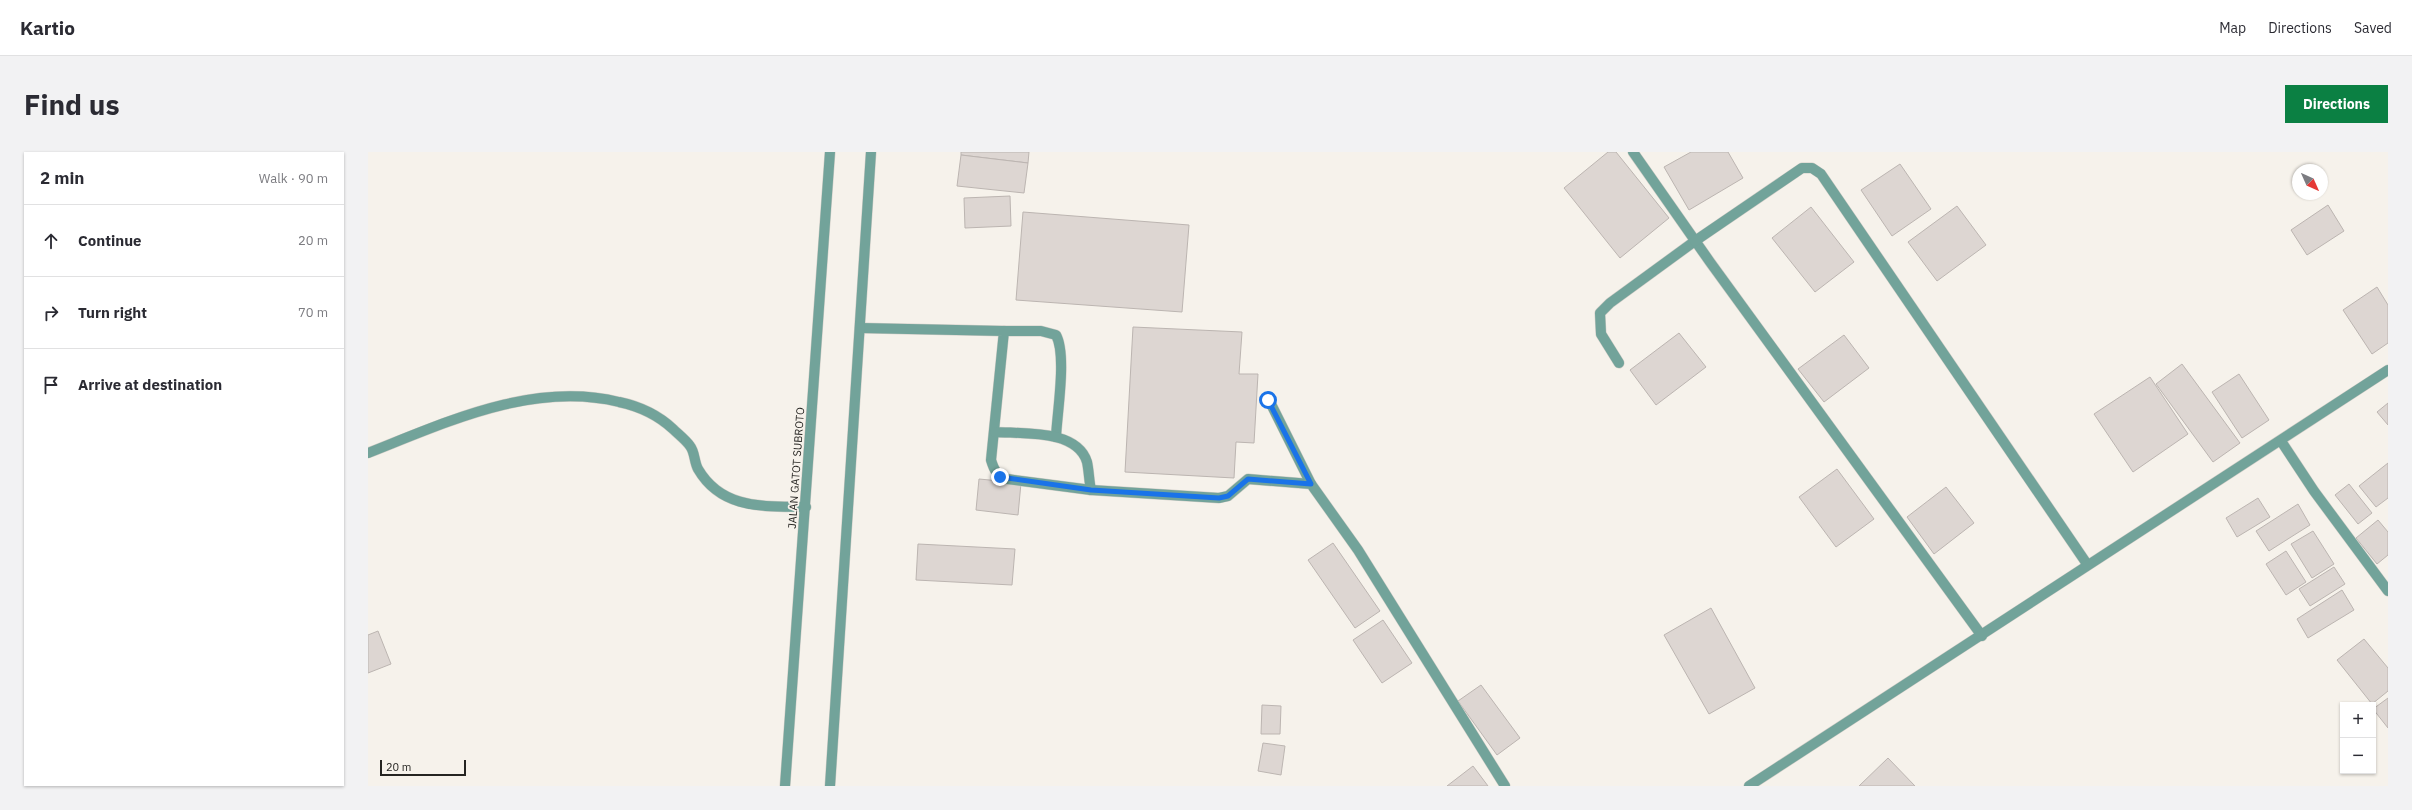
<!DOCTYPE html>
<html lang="en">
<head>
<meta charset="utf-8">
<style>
  body { margin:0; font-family:"IBM Plex Sans",sans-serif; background:#f2f2f3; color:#2b2b33 }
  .controls { position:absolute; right:12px; bottom:12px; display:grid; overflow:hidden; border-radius:0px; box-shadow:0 1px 3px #0004 }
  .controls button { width:36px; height:36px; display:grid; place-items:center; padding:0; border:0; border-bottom:1px solid #e1e1e2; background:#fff; color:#2b2b33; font:20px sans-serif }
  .compass { position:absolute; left:1924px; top:12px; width:36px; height:36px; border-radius:50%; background:#fff; box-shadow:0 1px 3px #0004; rotate:135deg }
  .scale { position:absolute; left:12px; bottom:10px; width:86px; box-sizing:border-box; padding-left:4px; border:2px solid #252421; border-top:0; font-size:11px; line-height:14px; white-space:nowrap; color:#252421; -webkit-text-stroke:3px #f6f2eb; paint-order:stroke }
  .stop { position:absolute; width:12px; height:12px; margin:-9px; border:3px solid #1a73e8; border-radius:50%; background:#fff }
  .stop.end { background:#1a73e8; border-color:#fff; box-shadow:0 1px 4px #0008 }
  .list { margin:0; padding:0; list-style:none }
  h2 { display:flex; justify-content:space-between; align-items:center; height:52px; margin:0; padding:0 16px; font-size:17px }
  h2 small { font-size:13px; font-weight:400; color:#7c7c81 }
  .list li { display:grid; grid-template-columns:26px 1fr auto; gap:12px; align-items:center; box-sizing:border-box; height:72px; padding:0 16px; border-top:1px solid #e1e1e2 }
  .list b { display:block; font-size:15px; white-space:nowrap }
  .list em { font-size:13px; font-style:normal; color:#7c7c81 }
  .icon { flex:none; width:22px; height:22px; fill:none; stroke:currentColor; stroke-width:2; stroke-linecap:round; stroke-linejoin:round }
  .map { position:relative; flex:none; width:2020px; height:634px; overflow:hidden; border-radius:0px }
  header { display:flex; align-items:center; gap:24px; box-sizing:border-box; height:56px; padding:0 20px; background:#fff; border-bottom:1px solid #e1e1e2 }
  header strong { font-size:19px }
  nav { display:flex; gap:22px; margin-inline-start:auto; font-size:14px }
  .intro { display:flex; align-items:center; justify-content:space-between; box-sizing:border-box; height:96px; padding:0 24px }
  h1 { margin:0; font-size:28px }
  .button { padding:10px 18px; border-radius:0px; background:#0b8043; color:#fff; font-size:14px; font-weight:700 }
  main { display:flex; gap:24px; padding:0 24px }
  aside { flex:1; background:#fff; border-radius:0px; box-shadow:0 1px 3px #0004 }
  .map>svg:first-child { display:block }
  .building { fill:#ddd6d2; stroke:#bcb5b1 }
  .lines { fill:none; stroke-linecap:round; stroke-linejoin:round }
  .service-casing { stroke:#d0cdc7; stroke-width:11 }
  .minor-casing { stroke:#d0cdc7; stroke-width:11 }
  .tertiary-casing { stroke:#d0cdc7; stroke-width:11 }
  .service { stroke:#72a39a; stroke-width:10 }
  .minor { stroke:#72a39a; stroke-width:10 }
  .tertiary { stroke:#72a39a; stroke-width:10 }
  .route { stroke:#1a73e8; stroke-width:5 }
  .labels { text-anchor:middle; stroke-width:3.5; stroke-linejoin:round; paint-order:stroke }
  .street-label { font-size:11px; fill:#252421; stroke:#f6f2eb }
</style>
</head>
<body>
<header>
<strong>Kartio</strong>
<nav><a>Map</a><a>Directions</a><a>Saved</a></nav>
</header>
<div class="intro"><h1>Find us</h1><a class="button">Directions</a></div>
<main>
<aside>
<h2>2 min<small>Walk · 90 m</small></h2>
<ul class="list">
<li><svg class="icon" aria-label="ahead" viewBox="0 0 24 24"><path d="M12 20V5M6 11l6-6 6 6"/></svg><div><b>Continue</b></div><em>20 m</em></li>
<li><svg class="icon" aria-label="right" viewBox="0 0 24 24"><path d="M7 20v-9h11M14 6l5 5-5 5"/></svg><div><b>Turn right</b></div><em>70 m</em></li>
<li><svg class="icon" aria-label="arrive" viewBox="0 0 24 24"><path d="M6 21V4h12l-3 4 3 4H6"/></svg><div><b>Arrive at destination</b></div></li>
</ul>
</aside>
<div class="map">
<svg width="2020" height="634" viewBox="0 0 2020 634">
  <rect width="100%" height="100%" fill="#f6f2eb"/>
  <!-- building -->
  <g class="building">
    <polygon points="593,0 661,0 660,11 593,3"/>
    <polygon points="1240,0 1248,0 1301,66 1252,106 1196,36"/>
    <polygon points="1323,0 1360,0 1375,26 1321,58 1296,15"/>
    <polygon points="593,3 660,11 656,41 589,34"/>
    <polygon points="1532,12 1563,57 1524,84 1493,38"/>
    <polygon points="642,44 643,74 597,76 596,46"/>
    <polygon points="1960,53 1976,79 1939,103 1923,78"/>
    <polygon points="1589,54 1618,93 1569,129 1540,90"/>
    <polygon points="1443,55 1486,110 1447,140 1404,86"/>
    <polygon points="655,60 821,73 814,160 648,148"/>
    <polygon points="2009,135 2020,153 2020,191 2004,202 1975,158"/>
    <polygon points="765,175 874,180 871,222 890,222 886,291 868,290 866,326 757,320"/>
    <polygon points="1311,181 1338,215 1288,253 1262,218"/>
    <polygon points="1476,183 1501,216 1456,250 1430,217"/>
    <polygon points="1814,212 1872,291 1845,310 1788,232"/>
    <polygon points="1871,222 1901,268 1874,286 1844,240"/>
    <polygon points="1782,225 1820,282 1765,320 1726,262"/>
    <polygon points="2020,251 2020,273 2009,260"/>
    <polygon points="2020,311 2020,346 2008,355 1991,334"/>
    <polygon points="1469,317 1506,367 1468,395 1431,345"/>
    <polygon points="611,327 653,331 650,363 608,358"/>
    <polygon points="1981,332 2004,361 1990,372 1967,343"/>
    <polygon points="1578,335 1606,371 1566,402 1539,365"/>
    <polygon points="1890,346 1902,365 1869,385 1858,366"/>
    <polygon points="1930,352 1942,373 1901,399 1888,379"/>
    <polygon points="2010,368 2020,380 2020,403 2009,412 1988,386"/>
    <polygon points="1945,379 1966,412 1944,426 1923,392"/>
    <polygon points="965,391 1012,459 987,476 940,408"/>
    <polygon points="550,392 647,397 644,433 548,428"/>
    <polygon points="1918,399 1938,430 1918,443 1898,412"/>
    <polygon points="1966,415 1977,432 1942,454 1931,437"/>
    <polygon points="1974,438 1986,458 1940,486 1929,467"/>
    <polygon points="1343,456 1387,536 1341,562 1296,483"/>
    <polygon points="1015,468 1044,511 1014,531 985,488"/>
    <polygon points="10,479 23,512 0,521 0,483"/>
    <polygon points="1996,487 2020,516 2020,539 2004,552 1969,508"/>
    <polygon points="1113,533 1152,586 1129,603 1090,549"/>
    <polygon points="2020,546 2020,576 2005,557"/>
    <polygon points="894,553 913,554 912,582 893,582"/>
    <polygon points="895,591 917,594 913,623 890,619"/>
    <polygon points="1520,606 1547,634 1491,634"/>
    <polygon points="1105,614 1120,634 1079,634"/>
  </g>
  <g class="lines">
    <!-- service casing -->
    <g class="service-casing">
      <g id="service">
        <path d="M492 176 636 179 623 308C626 318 629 324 639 327L723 338 851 346 860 344 880 327 943 332 990 398 1137 634"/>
        <path d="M636 179H673L688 183C699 203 689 261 688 285"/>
        <polyline points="1251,211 1233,182 1232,161 1242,151 1327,89"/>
        <polyline points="901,248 943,332"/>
        <path d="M627 280C654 282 709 277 719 310 721 319 721 329 723 338"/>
      </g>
    </g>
    <!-- minor casing -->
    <g class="minor-casing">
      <g id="minor">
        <polyline points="1265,0 1342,110 1614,484"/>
        <polyline points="1327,89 1434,16 1444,16 1453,22 1719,412"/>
        <polyline points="1913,289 1946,339 2020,439"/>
        <path d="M0 301C79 270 165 229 251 250 270 254 290 263 305 277 310 282 318 288 322 294 327 300 326 310 330 317 354 358 396 354 438 355"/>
        <polyline points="1381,634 2020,218"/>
      </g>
    </g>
    <!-- tertiary casing -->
    <g class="tertiary-casing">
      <g id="tertiary">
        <polyline points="417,634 462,0"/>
        <polyline points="462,634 503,0"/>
      </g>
    </g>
    <!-- service -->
    <use href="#service" class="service"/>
    <!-- minor -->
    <use href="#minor" class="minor"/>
    <!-- tertiary -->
    <use href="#tertiary" class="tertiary"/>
  </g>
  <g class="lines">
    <!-- route -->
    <polyline class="route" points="632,325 723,338 851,346 860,344 880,327 943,332 900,248"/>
  </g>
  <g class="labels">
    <!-- street labels -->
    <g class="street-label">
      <text transform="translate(428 316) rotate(-86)" y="4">JALAN GATOT SUBROTO</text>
    </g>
  </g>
</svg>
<div class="controls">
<button>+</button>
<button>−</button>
</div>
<svg class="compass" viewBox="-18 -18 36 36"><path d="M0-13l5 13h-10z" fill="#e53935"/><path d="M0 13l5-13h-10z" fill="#7c7c81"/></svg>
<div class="scale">20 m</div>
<div class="stop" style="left:900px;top:248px"></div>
<div class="stop end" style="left:632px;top:325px"></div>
</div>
</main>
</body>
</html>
